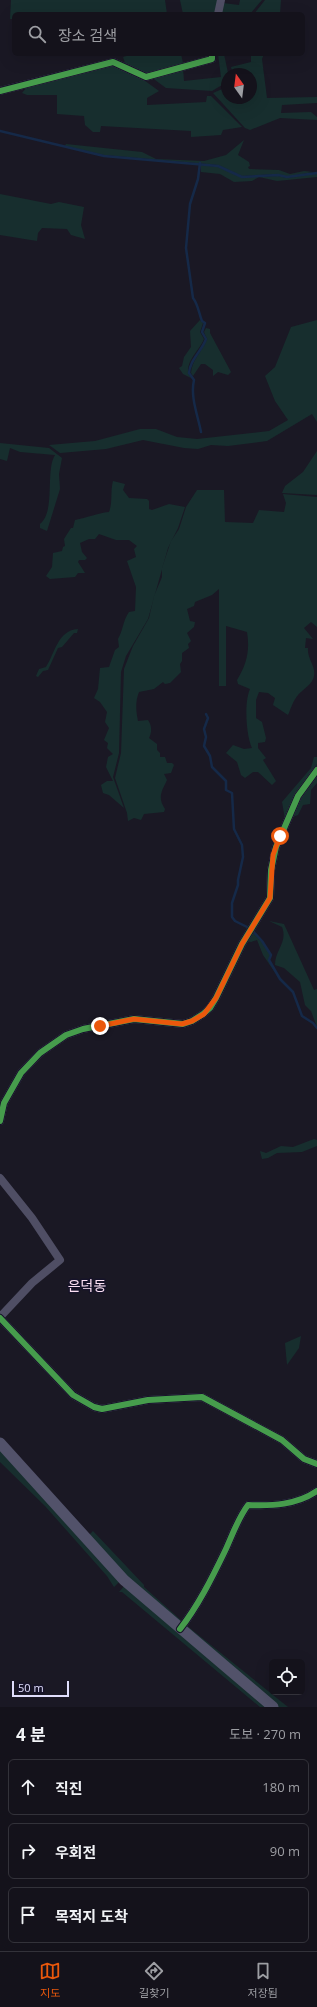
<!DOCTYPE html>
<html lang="ko">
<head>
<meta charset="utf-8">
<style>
  body { margin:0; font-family:"Open Sans","Noto Sans KR",sans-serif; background:#212028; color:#f1f3f6 }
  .controls { position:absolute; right:12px; bottom:12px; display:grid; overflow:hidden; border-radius:6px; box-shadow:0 4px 16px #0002 }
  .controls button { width:36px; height:36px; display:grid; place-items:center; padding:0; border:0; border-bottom:1px solid #33323a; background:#14121b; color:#f1f3f6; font:20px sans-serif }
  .compass { position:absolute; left:221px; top:68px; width:36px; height:36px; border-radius:50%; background:#14121b; box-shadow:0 4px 16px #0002; rotate:346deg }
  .scale { position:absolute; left:12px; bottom:10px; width:57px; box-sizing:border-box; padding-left:4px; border:2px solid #e0defc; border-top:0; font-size:11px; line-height:14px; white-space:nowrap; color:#e0defc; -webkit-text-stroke:3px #161329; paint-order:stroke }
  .stop { position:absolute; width:12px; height:12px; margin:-9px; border:3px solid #ea580c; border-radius:50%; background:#fff }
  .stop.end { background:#ea580c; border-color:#fff; box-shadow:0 1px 4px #0008 }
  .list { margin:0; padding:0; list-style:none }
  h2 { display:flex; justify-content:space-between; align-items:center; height:52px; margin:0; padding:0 16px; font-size:17px }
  h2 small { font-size:13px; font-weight:400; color:#9d9ea3 }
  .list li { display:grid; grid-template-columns:26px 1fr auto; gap:12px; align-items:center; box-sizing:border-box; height:56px; margin:0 8px 8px; padding:0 8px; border:1px solid #33323a; border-radius:6px }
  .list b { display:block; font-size:15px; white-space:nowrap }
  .list em { font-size:13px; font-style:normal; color:#9d9ea3 }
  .icon { flex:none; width:22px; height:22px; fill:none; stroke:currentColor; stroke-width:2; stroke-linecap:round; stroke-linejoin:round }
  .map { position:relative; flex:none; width:317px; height:1707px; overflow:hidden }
  .search { position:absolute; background:#14121b; box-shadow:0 4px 16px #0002; left:12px; right:12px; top:12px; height:44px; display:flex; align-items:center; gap:10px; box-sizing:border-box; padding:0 14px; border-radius:6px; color:#9d9ea3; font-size:15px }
  .sheet { height:244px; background:#14121b }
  nav { display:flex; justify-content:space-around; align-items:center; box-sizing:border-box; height:56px; border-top:1px solid #33323a; background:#14121b; font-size:11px; color:#9d9ea3 }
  nav a { display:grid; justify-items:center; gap:2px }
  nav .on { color:#ea580c }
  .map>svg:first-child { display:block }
  .green { fill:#172e2e }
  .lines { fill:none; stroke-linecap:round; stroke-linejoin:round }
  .stream { stroke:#152948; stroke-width:2.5 }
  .street { stroke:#4f4e64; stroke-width:8 }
  .secondary { stroke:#52526a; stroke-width:11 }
  .cycleway-casing { stroke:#161329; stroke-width:8 }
  .cycleway { stroke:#469c4c; stroke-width:6 }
  .route { stroke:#ea580c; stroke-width:5 }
  .labels { text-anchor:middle; stroke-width:3; stroke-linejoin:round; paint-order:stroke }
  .quarter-label { font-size:14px; fill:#fce0f3; stroke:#161329 }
</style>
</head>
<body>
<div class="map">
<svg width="317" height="1707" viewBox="0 0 317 1707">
  <rect width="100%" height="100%" fill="#1a1824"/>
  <!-- green -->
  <g class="green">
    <polygon points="11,0 165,0 167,14 14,14 14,19 10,19"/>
    <polygon points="180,0 218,0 216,14 183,14"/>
    <polygon points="240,0 262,0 250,14 221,14 223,3 239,5"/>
    <polygon points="265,0 281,0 280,14 254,14"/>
    <polygon points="133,54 181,54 183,63 145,75 125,63 123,57"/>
    <polygon points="218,54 224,54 228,73 222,85 212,91 166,88 151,77 183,68 184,81 221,77"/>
    <polygon points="251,54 264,54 262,59 267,98 317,97 317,103 282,105 281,113 311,112 317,117 317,120 280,118 250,130 245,128 213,93 227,87 227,98 251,98 251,74 233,74 231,67 251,62"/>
    <polygon points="114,65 141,78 159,91 147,98 147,105 206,102 207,96 211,96 242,127 223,130 221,135 191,137 191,131 101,126 100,132 93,132 85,125 84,116 57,114 57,95 27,95 22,93 27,87"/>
    <polygon points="244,140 238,155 249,162 250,166 248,167 249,169 279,170 290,174 304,171 313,172 287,177 278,174 242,176 218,165 104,155 65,146 66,144 142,152 156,159 204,161 226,155"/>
    <polygon points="201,165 218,167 242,177 278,176 287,178 317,173 317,177 277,181 259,177 252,181 234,182 220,174 201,172"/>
    <polygon points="0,194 51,204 59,202 84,207 81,225 85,239 71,235 67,229 42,228 38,233 37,241 0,235"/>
    <path d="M200 320 203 323 200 332 204 339C200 350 181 365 191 378L183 374 179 368 182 366 184 357 191 347 190 331Z"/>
    <polygon points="317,320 317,422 312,414 267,441 228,446 211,445 198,449 184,448 143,440 106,449 60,453 49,445 95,441 140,429 156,429 177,437 197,439 269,431 288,420 275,401 265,376 275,367 291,327"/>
    <path d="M206 328 210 329V333L231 372 228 375 218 372 213 376V370L205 364H201L193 376 191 373C192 359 203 351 207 339L204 332Z"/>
    <path d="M0 443 49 448 62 458 59 474 60 489 47 531 40 528V524C56 511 45 471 55 455L20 452 10 448 7 461 0 459Z"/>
    <polygon points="317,451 317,495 282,493 285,486 303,472"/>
    <path d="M113 481 125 484 123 490 129 498 147 499 149 501V509L152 510 169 504 185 507 178 528 168 548 148 619 126 656 121 672 119 753 113 777 124 808 109 795 103 793 101 785 107 781H113L106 767 108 757 113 754 107 748 108 743 104 740 109 728 105 722 107 712 100 702 94 698 98 689 100 668 109 667 115 650 119 647 118 639C123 631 123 620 129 612L135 611 136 587 127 561 136 557 134 549 137 546 129 540H116L99 534 95 539H89L80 543 82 552 87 558 85 560H79L78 562 85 573H78L75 577 50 579 46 576 52 567 53 553 62 551 63 547 65 546 64 539 71 528H73L75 520C87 518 97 513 109 512 113 502 110 492 113 481Z"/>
    <path d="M197 490H224L225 522 253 523 259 510 284 512 286 503 283 494 317 497V627L311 622 304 628 313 639 306 638 305 648H308C307 659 316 666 314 676 313 684 303 689 298 695 293 701 291 708 288 715L273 705 275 698 268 693 259 692 256 700V718L262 722 266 738 265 742 258 743V748L266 758 263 760 276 781 272 785 258 772H253L245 778 241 775 237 762 226 753 233 745 244 749 252 748C246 735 244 702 250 689L238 684 237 680C247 664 250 650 247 632L226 626V686H219V589L212 595 195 602 194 606 187 609 190 621 195 622 194 627 187 633 191 641 188 644 189 648 182 653V661L180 664 181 672 170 683 165 684 163 682 154 689 139 692C135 702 136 711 138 721L148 720C152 726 152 732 149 738L157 744V750L160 753V757H165L167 763H172L174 765 171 773 164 774 167 780C162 791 157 797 165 809L164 812 144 814 141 820 134 818 128 821 127 813 115 778 121 753 124 669 133 646 149 618 154 596 162 577V568L171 541 179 529 186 507Z"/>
    <path d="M78 629 77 633H74L62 647 58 648 48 670 43 671 38 677 36 676 39 669 46 667C55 653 58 630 78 629Z"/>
    <polygon points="314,757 317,757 317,764 285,819 282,802 311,768"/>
    <polygon points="317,771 317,783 311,790 310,804 303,805 298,815 290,818"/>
    <path d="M269 921 284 924 314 990 317 989V1027L311 1011 305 1005 300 982 284 968 275 965C275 950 288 942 282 927Z"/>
    <polygon points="252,930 262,941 271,955 269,961 276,974 263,955 257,940 251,942 246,941"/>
    <polygon points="314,1139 317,1140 317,1146 302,1152 277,1153 268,1158 262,1159 260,1151 266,1153 281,1146 293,1147"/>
    <polygon points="301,1336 299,1348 287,1365 285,1343"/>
    <polygon points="0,1448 120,1581 114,1587 107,1576 45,1506 0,1462"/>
    <polygon points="93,1531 144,1585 144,1587 183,1622 181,1623 140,1590 88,1536"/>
    <polygon points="125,1585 268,1707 260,1707 122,1592 119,1592"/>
    <polygon points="186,1625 288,1707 278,1707 185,1629"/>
  </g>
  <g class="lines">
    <!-- stream -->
    <g class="stream">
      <polyline points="0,131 104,156 218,166 242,177 278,175 287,177 317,173"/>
      <path d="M200 163 198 179 190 204 186 248 193 298C198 304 199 314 202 321L205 323 202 332 206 339C202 351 190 359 189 373L194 380C190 397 198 416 201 432"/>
      <polyline points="206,714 208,718 204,729 206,737 204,746 210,756 212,767 226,781 226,790 232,793 234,829 242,845 243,857 238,880 238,885 232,903 232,917 235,921 251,929 262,941 271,955 269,960 280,979 293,992 302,1016 313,1023 317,1028"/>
    </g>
    <!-- street -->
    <g class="street">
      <polyline points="218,14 221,0"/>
      <polyline points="0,91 113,62 146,77 212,59 212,54"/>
      <polyline points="0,1121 4,1103 21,1073 40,1053 66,1035 83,1029 134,1019 183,1024 192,1021 203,1014 210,1008 216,998 242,944 270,898 271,870 276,847 298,796 317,770"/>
      <polyline points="0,1178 32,1218 60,1260 32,1283 0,1317"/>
      <polyline points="0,1318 73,1395 94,1407 102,1409 148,1400 202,1397 282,1440 304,1459 317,1464"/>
      <path d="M180 1629C198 1606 212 1578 225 1551 232 1536 238 1518 248 1505 272 1506 297 1505 317 1491"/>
    </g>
    <!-- secondary -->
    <polyline class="secondary" points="0,1443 124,1580 273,1707"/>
    <!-- cycleway casing -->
    <g class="cycleway-casing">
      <g id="cycleway">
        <polyline points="0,91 113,62 146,77 212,59 212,54"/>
        <polyline points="0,1121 4,1103 21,1073 40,1053 66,1035 83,1029 134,1019 183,1024 192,1021 203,1014 210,1008 216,998 242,944 270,898 271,870 276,847 298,796 317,770"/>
        <polyline points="0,1318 73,1395 94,1407 102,1409 148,1400 202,1397 282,1440 304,1459 317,1464"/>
        <path d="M180 1629C198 1606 212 1578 225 1551 232 1536 238 1518 248 1505 272 1506 297 1505 317 1491"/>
      </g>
    </g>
    <!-- cycleway -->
    <use href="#cycleway" class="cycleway"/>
  </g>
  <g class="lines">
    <!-- route -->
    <polyline class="route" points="100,1026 134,1019 182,1024 192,1021 204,1014 216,998 242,944 270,898 273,855 280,836"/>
  </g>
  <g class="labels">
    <!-- quarter labels -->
    <g class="quarter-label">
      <text x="87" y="1291">은덕동</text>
    </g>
  </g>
</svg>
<div class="controls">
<button><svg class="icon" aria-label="locate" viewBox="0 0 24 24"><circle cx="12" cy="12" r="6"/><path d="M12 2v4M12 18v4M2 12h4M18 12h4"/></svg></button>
</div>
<svg class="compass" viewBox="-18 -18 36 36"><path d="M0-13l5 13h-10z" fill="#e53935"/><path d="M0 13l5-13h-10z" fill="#9d9ea3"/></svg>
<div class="scale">50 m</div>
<div class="stop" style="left:280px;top:836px"></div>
<div class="stop end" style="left:100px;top:1026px"></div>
<div class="search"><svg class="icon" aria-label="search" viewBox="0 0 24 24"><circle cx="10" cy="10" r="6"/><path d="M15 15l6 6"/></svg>장소 검색</div>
</div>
<section class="sheet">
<h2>4 분<small>도보 · 270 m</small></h2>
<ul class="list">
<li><svg class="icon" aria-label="ahead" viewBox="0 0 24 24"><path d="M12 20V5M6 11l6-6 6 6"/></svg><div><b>직진</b></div><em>180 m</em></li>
<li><svg class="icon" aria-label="right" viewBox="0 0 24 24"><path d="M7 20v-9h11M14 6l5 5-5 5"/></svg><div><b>우회전</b></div><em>90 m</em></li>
<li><svg class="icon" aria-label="arrive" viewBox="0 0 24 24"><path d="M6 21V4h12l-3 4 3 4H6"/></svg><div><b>목적지 도착</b></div></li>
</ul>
</section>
<nav>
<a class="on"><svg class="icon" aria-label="map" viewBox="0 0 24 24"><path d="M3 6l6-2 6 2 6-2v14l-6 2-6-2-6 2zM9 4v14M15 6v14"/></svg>지도</a>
<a><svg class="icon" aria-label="directions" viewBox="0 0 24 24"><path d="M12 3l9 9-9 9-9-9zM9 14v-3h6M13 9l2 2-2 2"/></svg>길찾기</a>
<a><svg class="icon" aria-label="saved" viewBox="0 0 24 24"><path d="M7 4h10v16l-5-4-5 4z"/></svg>저장됨</a>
</nav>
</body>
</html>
